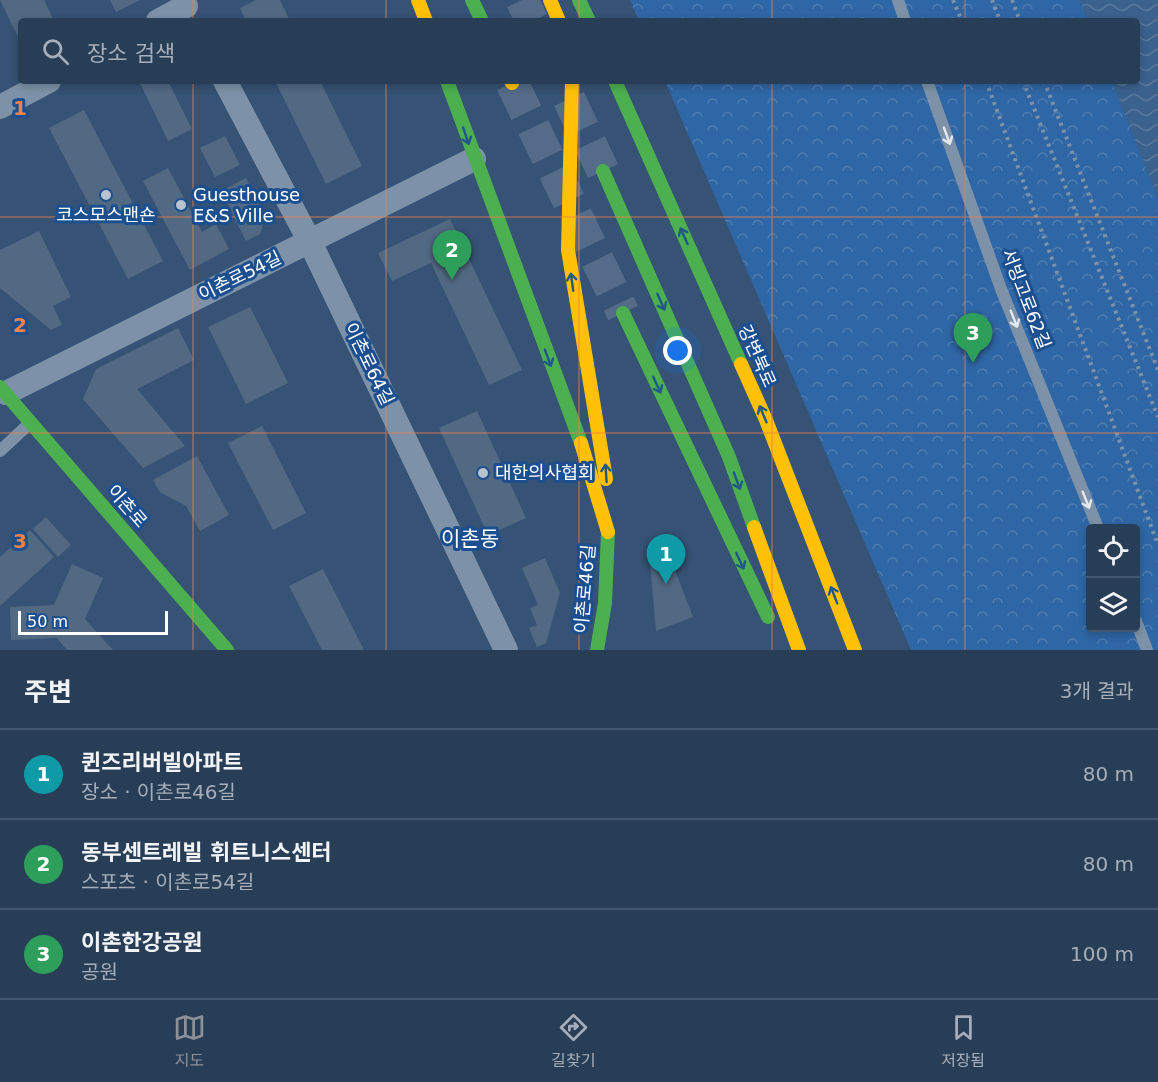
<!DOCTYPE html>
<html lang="ko">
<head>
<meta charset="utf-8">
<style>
  body { margin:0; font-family:"DejaVu Sans","Noto Sans KR",sans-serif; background:#30455d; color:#f1f3f6 }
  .controls { position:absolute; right:18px; bottom:18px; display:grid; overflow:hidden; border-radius:6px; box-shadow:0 3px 9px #0003 }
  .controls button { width:54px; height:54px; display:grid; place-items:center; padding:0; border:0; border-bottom:2px solid #44576d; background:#283e57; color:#f1f3f6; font:30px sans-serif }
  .scale { position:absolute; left:18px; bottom:15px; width:150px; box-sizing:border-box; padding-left:6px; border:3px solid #fff; border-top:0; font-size:16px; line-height:21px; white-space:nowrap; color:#fff; -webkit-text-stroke:4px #1b4f8f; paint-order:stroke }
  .you { position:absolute; left:678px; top:351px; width:21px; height:21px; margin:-15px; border:4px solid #fff; border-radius:50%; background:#1a73e8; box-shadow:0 0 0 9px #1a73e833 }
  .badge { display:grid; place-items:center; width:39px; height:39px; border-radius:50%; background:#8c9099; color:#fff; font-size:20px; font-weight:700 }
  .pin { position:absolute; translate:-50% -50px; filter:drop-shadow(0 2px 3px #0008) }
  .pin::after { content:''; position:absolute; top:32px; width:21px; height:18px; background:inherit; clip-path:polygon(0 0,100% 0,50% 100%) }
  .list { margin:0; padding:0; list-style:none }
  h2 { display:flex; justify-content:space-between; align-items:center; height:78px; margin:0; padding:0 24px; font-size:26px }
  h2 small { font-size:20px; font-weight:400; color:#a5aeba }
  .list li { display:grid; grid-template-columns:39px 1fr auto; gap:18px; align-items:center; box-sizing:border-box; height:90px; padding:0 24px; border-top:2px solid #44576d }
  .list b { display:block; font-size:22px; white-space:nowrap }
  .list p { margin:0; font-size:20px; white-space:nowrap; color:#a5aeba }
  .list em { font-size:20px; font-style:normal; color:#a5aeba }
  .icon { flex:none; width:33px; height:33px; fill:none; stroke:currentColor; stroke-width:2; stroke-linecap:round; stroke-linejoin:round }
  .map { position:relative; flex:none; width:1158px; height:650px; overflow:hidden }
  .search { position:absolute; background:#283e57; box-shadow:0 3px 9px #0003; left:18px; right:18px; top:18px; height:66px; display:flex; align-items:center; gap:15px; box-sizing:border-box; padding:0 21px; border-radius:6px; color:#a5aeba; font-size:22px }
  .sheet { height:348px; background:#283e57 }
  nav { display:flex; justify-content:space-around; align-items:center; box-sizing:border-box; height:84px; border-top:2px solid #44576d; background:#283e57; font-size:16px; color:#a5aeba }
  nav a { display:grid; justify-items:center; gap:3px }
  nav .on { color:#8c9099 }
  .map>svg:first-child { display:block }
  .forest { fill:url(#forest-crowns); fill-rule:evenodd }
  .water { fill:url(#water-waves) }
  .building { fill:#526984 }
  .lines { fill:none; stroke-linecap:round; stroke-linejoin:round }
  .highway-tunnel { stroke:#546c89; stroke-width:33; stroke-dasharray:33 16; stroke-linecap:butt }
  .path { stroke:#7d92a8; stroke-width:4; stroke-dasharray:3 4.5; stroke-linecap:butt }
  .lane { stroke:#7d92a8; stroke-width:12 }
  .street { stroke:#7d92a8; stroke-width:24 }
  .fast { stroke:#4caf50; stroke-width:14 }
  .slow { stroke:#ffc107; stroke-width:14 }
  .oneway { stroke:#205989 }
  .oneway2 { stroke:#e5e9ee }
  .grid { fill:none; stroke:#ee8249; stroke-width:1.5; stroke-opacity:0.55 }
  .poi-dot { fill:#b9c2ce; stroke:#1b4f8f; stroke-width:2 }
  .labels { text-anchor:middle; stroke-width:6; stroke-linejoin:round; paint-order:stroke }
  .poi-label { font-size:18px; fill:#fff; stroke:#1b4f8f; text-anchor:start }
  .street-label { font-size:18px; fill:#fff; stroke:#1b4f8f }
  .quarter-label { font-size:21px; fill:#fff; stroke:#1b4f8f }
  .grid-label { font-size:20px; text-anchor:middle; font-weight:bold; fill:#ee8249; stroke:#1b4f8f; stroke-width:6; stroke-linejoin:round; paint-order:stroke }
</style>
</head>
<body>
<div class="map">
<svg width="1158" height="650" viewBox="0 0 1158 650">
  <defs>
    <pattern id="forest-crowns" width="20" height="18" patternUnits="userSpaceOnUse" patternTransform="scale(1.5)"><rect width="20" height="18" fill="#2f66a5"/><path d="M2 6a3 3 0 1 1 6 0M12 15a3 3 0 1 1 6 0" fill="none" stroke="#4e7db2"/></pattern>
    <pattern id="water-waves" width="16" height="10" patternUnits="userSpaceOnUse" patternTransform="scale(1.5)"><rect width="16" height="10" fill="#3b618d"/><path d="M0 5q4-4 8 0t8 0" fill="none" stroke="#58799e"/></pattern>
  </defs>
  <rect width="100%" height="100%" fill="#365274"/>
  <!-- forest -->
  <g class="forest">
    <polygon points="630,0 1080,0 1088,21 639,21"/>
    <path d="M665 81H1112L1158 198V650H911ZM1090 528H1136V628H1090Z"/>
  </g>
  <!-- water -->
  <polygon class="water" points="1080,0 1158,0 1158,198 1112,81 1137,81 1137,21 1088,21"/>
  <!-- building -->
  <g class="building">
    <polygon points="0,0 44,0 54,21 21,21 21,43"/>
    <polygon points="110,0 140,0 116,12"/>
    <polygon points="256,0 280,0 290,21 246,21 240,8"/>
    <polygon points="139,81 168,81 192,129 168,141"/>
    <polygon points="275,81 320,81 362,166 326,184"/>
    <polygon points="84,110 163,261 128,279 49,128"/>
    <polygon points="225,136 240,165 215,177 200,148"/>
    <polygon points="168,168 202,232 216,224 229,249 190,270 143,181"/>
    <polygon points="246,178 265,217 260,234 246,241 221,191"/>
    <polygon points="450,219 522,370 489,385 431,263 392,281 378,253"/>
    <polygon points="39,231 71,297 53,306 62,325 51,330 0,288 0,250"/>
    <polygon points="250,307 288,383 246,404 208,327"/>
    <polygon points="178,328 194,360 137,389 185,446 143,468 83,399 96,369"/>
    <polygon points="477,411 526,518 488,535 439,428"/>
    <polygon points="262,426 306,513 273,530 228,443"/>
    <polygon points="197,456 229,515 200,531 186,506 160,492 153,480"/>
    <polygon points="46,517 71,545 58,557 33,529"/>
    <polygon points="30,530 54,557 0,606 0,557"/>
    <polygon points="665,544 693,617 656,631 649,551"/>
    <polygon points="545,558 560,593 546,643 537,647 529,628 537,625 530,608 538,605 522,568"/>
    <polygon points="72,564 103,578 85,619 113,650 67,650 57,638 11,640 10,607 54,605"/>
    <polygon points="323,569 364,650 322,650 289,586"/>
  </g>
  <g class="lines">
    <!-- highway-tunnel -->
    <g class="highway-tunnel">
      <polyline points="522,0 532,21"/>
      <polyline points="512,83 623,313"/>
      <polyline points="569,99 603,171"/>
    </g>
    <!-- path -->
    <g class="path">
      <polyline points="953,0 962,21"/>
      <polyline points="992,0 1000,21"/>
      <polyline points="1012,0 1020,21"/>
      <polyline points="986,81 1158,545"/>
      <polyline points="1023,81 1158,417"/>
      <polyline points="1044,81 1158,370"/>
    </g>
    <!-- lane -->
    <g class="lane">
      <polyline points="898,0 905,21"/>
      <polyline points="927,81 1001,289 1098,528"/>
      <polyline points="0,451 30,423"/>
      <polyline points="1136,621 1147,650"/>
    </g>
    <!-- street -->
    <g class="street">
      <polyline points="158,21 186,6"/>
      <polyline points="225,81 310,242 506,650"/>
      <polyline points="0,107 49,81"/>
      <polyline points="6,393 474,159"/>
    </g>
    <!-- fast -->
    <g class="fast">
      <polyline points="472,0 482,21"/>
      <polyline points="579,0 589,21"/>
      <polyline points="447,81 581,443"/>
      <polyline points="615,81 741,364"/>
      <polyline points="603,171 729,457 754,527"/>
      <polyline points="623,313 768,617"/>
      <polyline points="0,387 227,650"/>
      <polyline points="597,650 605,603 608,532"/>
    </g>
    <!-- slow -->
    <g class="slow">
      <polyline points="418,0 426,21"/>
      <polyline points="550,0 559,21"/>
      <polyline points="511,81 512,83"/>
      <polyline points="572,81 568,250 606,479"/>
      <polyline points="741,364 766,420 855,650"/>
      <polyline points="581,443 608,532"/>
      <polyline points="754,527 799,650"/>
    </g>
  </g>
  <!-- one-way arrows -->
  <defs><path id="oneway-shaft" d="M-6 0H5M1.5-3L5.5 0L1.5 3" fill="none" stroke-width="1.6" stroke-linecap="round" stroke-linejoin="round" transform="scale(1.5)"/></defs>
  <g class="oneway">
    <use href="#oneway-shaft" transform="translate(466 136) rotate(71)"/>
    <use href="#oneway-shaft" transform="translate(684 236) rotate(-114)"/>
    <use href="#oneway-shaft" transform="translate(572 282) rotate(-98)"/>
    <use href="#oneway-shaft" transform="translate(661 302) rotate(66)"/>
    <use href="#oneway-shaft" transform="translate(548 358) rotate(70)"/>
    <use href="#oneway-shaft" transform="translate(657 385) rotate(65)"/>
    <use href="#oneway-shaft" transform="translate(763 414) rotate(-113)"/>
    <use href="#oneway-shaft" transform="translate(606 473) rotate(-94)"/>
    <use href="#oneway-shaft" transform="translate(737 481) rotate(70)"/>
    <use href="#oneway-shaft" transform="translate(740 561) rotate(65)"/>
    <use href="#oneway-shaft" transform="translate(834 595) rotate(-111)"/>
  </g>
  <g class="oneway2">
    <use href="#oneway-shaft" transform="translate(947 136) rotate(70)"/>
    <use href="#oneway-shaft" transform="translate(1014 319) rotate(68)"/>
    <use href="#oneway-shaft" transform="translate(1086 500) rotate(68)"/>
  </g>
  <!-- grid -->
  <path class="grid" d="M193 0V21M386 0V21M579 0V21M772 0V21M965 0V21M193 81V650M386 81V650M579 81V650M772 81V650M965 81V650M0 217H1158M0 433H1158"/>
  <!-- markers -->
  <g class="poi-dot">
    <circle cx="106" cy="195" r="6"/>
    <circle cx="181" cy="205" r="6"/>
    <circle cx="483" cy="473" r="6"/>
  </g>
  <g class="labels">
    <!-- poi labels -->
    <g class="poi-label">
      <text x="193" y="201">Guesthouse<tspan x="193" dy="21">E&amp;S Ville</tspan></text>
      <text x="106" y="221" text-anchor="middle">코스모스맨숀</text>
      <text x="495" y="479">대한의사협회</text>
    </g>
    <!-- street labels -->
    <g class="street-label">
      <text transform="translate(240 276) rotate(-26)" y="6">이촌로54길</text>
      <text transform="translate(1026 299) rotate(69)" y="6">서빙고로62길</text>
      <text transform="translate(757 356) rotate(66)" y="6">강변북로</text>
      <text transform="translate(369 364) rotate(64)" y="6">이촌로64길</text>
      <text transform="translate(127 506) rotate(49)" y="6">이촌로</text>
      <text transform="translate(585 589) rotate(-85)" y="6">이촌로46길</text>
    </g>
    <!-- quarter labels -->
    <g class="quarter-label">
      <text x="470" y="546">이촌동</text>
    </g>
  </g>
  <g class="grid-label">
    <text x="20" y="115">1</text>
    <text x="20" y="332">2</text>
    <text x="20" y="548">3</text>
  </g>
</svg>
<div class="controls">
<button><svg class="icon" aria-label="locate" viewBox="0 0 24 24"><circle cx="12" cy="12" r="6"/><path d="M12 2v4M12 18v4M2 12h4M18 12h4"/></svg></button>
<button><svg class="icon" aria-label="layers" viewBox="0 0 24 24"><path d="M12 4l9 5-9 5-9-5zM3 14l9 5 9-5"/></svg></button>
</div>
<div class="scale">50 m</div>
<div class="you"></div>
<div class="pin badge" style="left:666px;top:584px;background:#0f9aa8">1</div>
<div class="pin badge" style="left:452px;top:280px;background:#2e9e5b">2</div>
<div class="pin badge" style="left:973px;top:363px;background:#2e9e5b">3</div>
<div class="search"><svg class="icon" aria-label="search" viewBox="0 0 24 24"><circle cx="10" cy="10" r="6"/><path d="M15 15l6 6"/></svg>장소 검색</div>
</div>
<section class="sheet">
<h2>주변<small>3개 결과</small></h2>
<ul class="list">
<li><span class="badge" style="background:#0f9aa8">1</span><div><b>퀸즈리버빌아파트</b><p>장소 · 이촌로46길</p></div><em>80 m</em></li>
<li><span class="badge" style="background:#2e9e5b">2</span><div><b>동부센트레빌 휘트니스센터</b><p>스포츠 · 이촌로54길</p></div><em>80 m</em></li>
<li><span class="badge" style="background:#2e9e5b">3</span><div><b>이촌한강공원</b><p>공원</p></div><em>100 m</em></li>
</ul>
</section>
<nav>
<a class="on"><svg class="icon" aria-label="map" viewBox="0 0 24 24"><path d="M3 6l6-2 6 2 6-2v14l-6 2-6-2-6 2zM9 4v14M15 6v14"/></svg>지도</a>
<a><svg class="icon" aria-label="directions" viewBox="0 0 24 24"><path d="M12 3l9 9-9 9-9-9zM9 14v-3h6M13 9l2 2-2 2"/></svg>길찾기</a>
<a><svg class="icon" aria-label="saved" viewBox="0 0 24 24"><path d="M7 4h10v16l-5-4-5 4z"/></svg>저장됨</a>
</nav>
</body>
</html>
